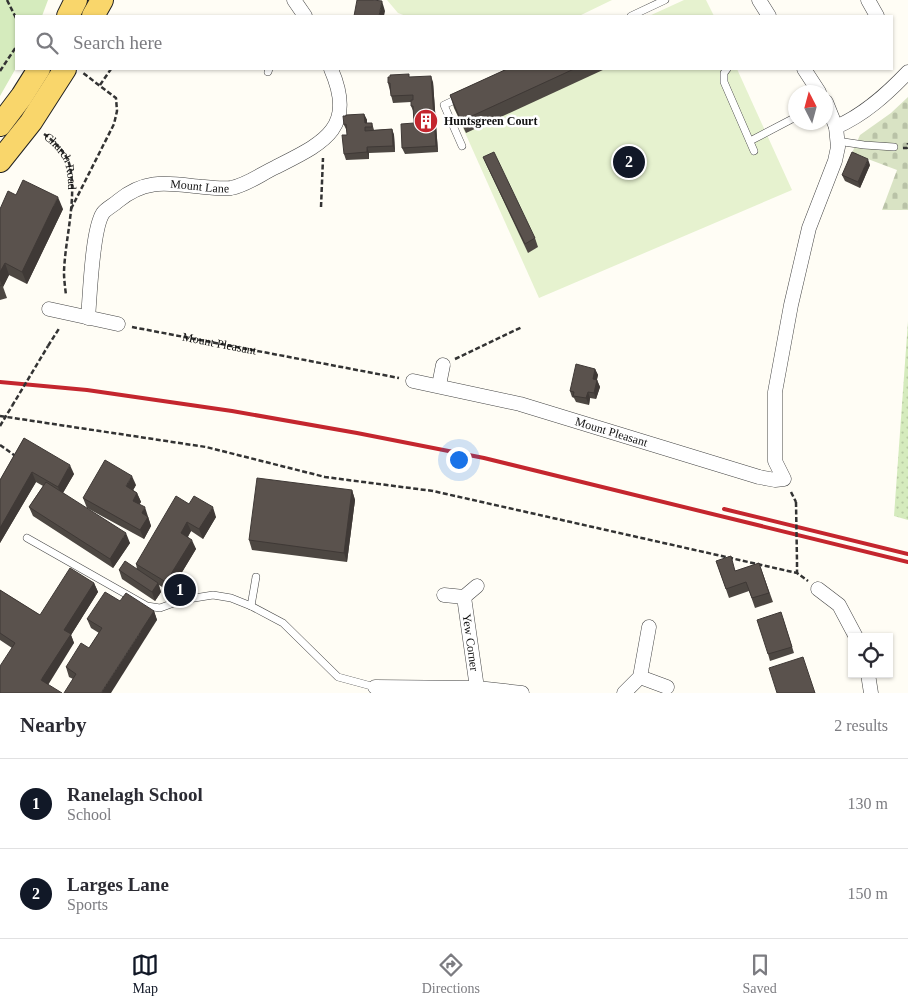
<!DOCTYPE html>
<html lang="en">
<head>
<meta charset="utf-8">
<style>
  body { margin:0; font-family:Georgia,serif; background:#f7f7f7; color:#2b2b33 }
  .controls { position:absolute; right:15px; bottom:15px; display:grid; overflow:hidden; border-radius:0px; box-shadow:0 1px 4px #0004 }
  .controls button { width:45px; height:45px; display:grid; place-items:center; padding:0; border:0; border-bottom:1px solid #e1e1e2; background:#fff; color:#2b2b33; font:25px sans-serif }
  .compass { position:absolute; left:788px; top:85px; width:45px; height:45px; border-radius:50%; background:#fff; box-shadow:0 1px 4px #0004; rotate:354deg }
  .you { position:absolute; left:458px; top:459px; width:18px; height:18px; margin:-12px; border:4px solid #fff; border-radius:50%; background:#1a73e8; box-shadow:0 0 0 8px #1a73e833 }
  .badge { display:grid; place-items:center; width:32px; height:32px; border-radius:50%; background:#111827; color:#fff; font-size:16px; font-weight:700 }
  .pin { position:absolute; translate:-50% -50%; border:2px solid #fff; box-shadow:0 1px 5px #0006 }
  .list { margin:0; padding:0; list-style:none }
  h2 { display:flex; justify-content:space-between; align-items:center; height:65px; margin:0; padding:0 20px; font-size:21px }
  h2 small { font-size:16px; font-weight:400; color:#7c7c81 }
  .list li { display:grid; grid-template-columns:32px 1fr auto; gap:15px; align-items:center; box-sizing:border-box; height:90px; padding:0 20px; border-top:1px solid #e1e1e2 }
  .list b { display:block; font-size:19px; white-space:nowrap }
  .list p { margin:0; font-size:16px; white-space:nowrap; color:#7c7c81 }
  .list em { font-size:16px; font-style:normal; color:#7c7c81 }
  .icon { flex:none; width:28px; height:28px; fill:none; stroke:currentColor; stroke-width:2; stroke-linecap:round; stroke-linejoin:round }
  .map { position:relative; flex:none; width:908px; height:693px; overflow:hidden }
  .search { position:absolute; background:#fff; box-shadow:0 1px 4px #0004; left:15px; right:15px; top:15px; height:55px; display:flex; align-items:center; gap:12px; box-sizing:border-box; padding:0 18px; border-radius:0px; color:#7c7c81; font-size:19px }
  .sheet { height:245px; background:#fff }
  nav { display:flex; justify-content:space-around; align-items:center; box-sizing:border-box; height:70px; border-top:1px solid #e1e1e2; background:#fff; font-size:14px; color:#7c7c81 }
  nav a { display:grid; justify-items:center; gap:2px }
  nav .on { color:#111827 }
  .map>svg:first-child { display:block }
  .grass { fill:#d5ebbd }
  .cemetery { fill:url(#cemetery-stones) }
  .park { fill:url(#park-dots) }
  .pitch { fill:#e6f2cf }
  .lines { fill:none; stroke-linecap:round; stroke-linejoin:round }
  .service-casing { stroke:#444; stroke-width:8 }
  .minor-casing { stroke:#444; stroke-width:15 }
  .primary-casing { stroke:#222; stroke-width:24 }
  .path { stroke:#333; stroke-width:2.5; stroke-dasharray:5 2.5; stroke-linecap:butt }
  .service { stroke:#fff; stroke-width:7 }
  .minor { stroke:#fff; stroke-width:14 }
  .primary { stroke:#f9d66b; stroke-width:22 }
  .rail { stroke:#c4262e; stroke-width:4 }
  .path-bridge { stroke:#333; stroke-width:2.5; stroke-dasharray:5 2.5; stroke-linecap:butt }
  .wall { fill:#4d4742 }
  .shaded-wall { fill:#3f3936 }
  .building { fill:#5a524d; stroke:#3f3936 }
  .labels { text-anchor:middle; stroke-width:5; stroke-linejoin:round; paint-order:stroke }
  .poi-label { font-size:12px; font-weight:bold; fill:#111; stroke:#fff; text-anchor:start }
  .street-label { font-size:12px; fill:#111; stroke:#fff }
</style>
</head>
<body>
<div class="map">
<svg width="908" height="693" viewBox="0 0 908 693">
  <defs>
    <pattern id="cemetery-stones" width="16" height="16" patternUnits="userSpaceOnUse" patternTransform="scale(1.25)"><rect width="16" height="16" fill="#d9e3c4"/><path d="M2 7V4a2 2 0 0 1 4 0v3zM10 15v-3a2 2 0 0 1 4 0v3z" fill="#b9c2a7"/></pattern>
    <pattern id="park-dots" width="8" height="8" patternUnits="userSpaceOnUse" patternTransform="scale(1.25)"><rect width="8" height="8" fill="#d5ebbd"/><path d="M2 2h.1M6 6h.1" fill="none" stroke="#b6c8a1" stroke-width="1.8" stroke-linecap="round"/></pattern>
  </defs>
  <rect width="100%" height="100%" fill="#fffdf5"/>
  <!-- grass -->
  <polygon class="grass" points="0,0 48,0 42,16 16,16 16,68 0,96"/>
  <!-- cemetery -->
  <polygon class="cemetery" points="908,97 908,210 882,210 897,170 852,153 860,135 891,113"/>
  <!-- park -->
  <polygon class="park" points="908,321 908,520 894,516"/>
  <!-- pitch -->
  <g class="pitch">
    <polygon points="387,0 612,0 579,16 406,16 398,13"/>
    <polygon points="684,0 706,0 714,16 649,16"/>
    <polygon points="537,69 737,69 792,190 539,298 454,108"/>
  </g>
  <g class="lines">
    <!-- service casing -->
    <g class="service-casing">
      <g id="service">
        <polyline points="631,16 665,0"/>
        <polyline points="727,69 724,73 724,82 754,151"/>
        <polyline points="268,72 269,69"/>
        <polyline points="459,98 444,105 462,146"/>
        <polyline points="750,141 794,118"/>
        <polyline points="837,141 864,145 894,147"/>
        <polyline points="27,538 147,606 160,608 182,600 213,595 231,598 251,606 283,623 338,677 375,687"/>
        <polyline points="251,606 256,577"/>
      </g>
    </g>
    <!-- minor casing -->
    <g class="minor-casing">
      <g id="minor">
        <polyline points="294,0 305,16"/>
        <polyline points="759,0 769,16"/>
        <polyline points="868,0 877,16"/>
        <polyline points="804,69 819,92"/>
        <path d="M836 127C864 115 887 94 908 72"/>
        <polyline points="49,309 118,324"/>
        <path id="s3" d="M88 318C90 296 92 229 103 213 107 208 114 205 118 201 147 177 170 184 204 187 213 188 222 189 231 188 247 185 261 174 276 167 323 143 357 129 331 69"/>
        <path id="s4" d="M413 381 520 404 759 477 775 480 784 479 775 461V392L791 305 809 228 835 161 838 147 836 127 826 102"/>
        <polyline points="439,385 443,365"/>
        <polyline points="818,589 839,605 856,637"/>
        <path id="s5" d="M444 595 464 597 477 688"/>
        <polyline points="464,597 477,586"/>
        <polyline points="868,674 871,693"/>
        <polyline points="640,677 667,687"/>
        <polyline points="375,687 477,688 522,693"/>
        <polyline points="624,693 640,677 649,627"/>
      </g>
    </g>
    <!-- primary casing -->
    <g class="primary-casing">
      <g id="primary">
        <polyline points="68,16 76,0"/>
        <polyline points="93,16 102,0"/>
        <polyline points="0,125 22,96 39,69"/>
        <polyline points="0,161 31,122 65,69"/>
      </g>
    </g>
    <!-- path -->
    <g class="path">
      <polyline points="7,0 16,18"/>
      <polyline points="0,71 16,47"/>
      <polyline points="100,85 111,69"/>
      <path id="s1" d="M44 134C53 140 66 153 69 163 78 196 65 238 64 272 64 279 65 287 66 295"/>
      <polyline points="903,148 907,148 908,143"/>
      <polyline points="321,207 323,158"/>
      <polyline points="71,209 114,124 117,111 116,98 83,73"/>
      <path id="s2" d="M132 327 399 378"/>
      <polyline points="48,346 60,327"/>
      <polyline points="455,359 522,327"/>
      <polyline points="0,416 206,447 325,477 433,491 797,573 808,581"/>
      <polyline points="0,426 12,406"/>
      <polyline points="0,445 17,457"/>
      <polyline points="791,492 796,502"/>
      <polyline points="797,562 797,573"/>
    </g>
    <!-- service -->
    <use href="#service" class="service"/>
    <!-- minor -->
    <use href="#minor" class="minor"/>
    <!-- primary -->
    <use href="#primary" class="primary"/>
    <!-- rail -->
    <g class="rail">
      <polyline points="0,382 87,390 232,411 357,433 484,458 908,562"/>
      <polyline points="724,509 908,554"/>
    </g>
    <!-- path-bridge -->
    <g class="path-bridge">
      <polyline points="12,406 48,346"/>
      <polyline points="796,502 797,562"/>
    </g>
  </g>
  <!-- wall -->
  <g class="wall">
    <polygon points="507,69 605,69 466,133 454,108 450,95"/>
    <polygon points="410,77 433,82 438,152 405,154 402,148 414,123 414,113 411,106 411,102 393,103 388,83"/>
    <polygon points="364,114 367,120 367,123 372,123 374,130 392,129 394,135 395,152 369,153 369,159 346,160 344,154 347,135 347,131 344,125"/>
    <polygon points="483,157 535,238 538,247 528,253 487,166"/>
    <polygon points="870,165 860,188 845,181 842,175"/>
    <polygon points="16,195 63,209 27,284 9,275 3,287 7,298 0,300 0,209"/>
    <polygon points="595,369 598,375 597,380 600,387 596,399 590,398 589,405 576,402 574,398 572,397 570,391"/>
    <polygon points="24,438 74,474 63,493 130,543 113,568 33,516 29,507 43,486 36,482 0,543 0,480"/>
    <polygon points="136,485 133,490 137,493 141,502 139,504 148,517 151,526 144,539 87,508 83,498"/>
    <polygon points="352,490 355,500 347,562 252,550 249,540"/>
    <polygon points="189,504 216,517 203,539 191,531 188,537 196,549 170,592 159,585 161,592 155,601 122,579 119,570 137,569 136,564"/>
    <polygon points="716,561 736,571 759,563 773,602 755,608 749,591 729,598"/>
    <polygon points="94,583 98,592 71,635 74,643 0,693 12,648 0,640 0,590 40,615"/>
    <polygon points="120,601 154,611 157,620 73,679 69,677 66,667 89,648 99,633 91,628 87,619"/>
    <polygon points="783,618 794,653 770,661 768,654"/>
  </g>
  <!-- shaded-wall -->
  <g class="shaded-wall">
    <polygon points="382,1 385,11 384,16 379,16"/>
    <polygon points="431,76 433,82 438,152 436,146"/>
    <polygon points="364,114 367,120 367,127 365,123"/>
    <polygon points="392,129 394,135 395,152 393,146"/>
    <polygon points="367,147 369,153 369,159 367,152"/>
    <polygon points="868,159 870,165 860,188 858,182"/>
    <polygon points="58,197 63,209 27,284 22,272"/>
    <polygon points="5,263 9,275 3,287 7,298 0,278 0,272"/>
    <polygon points="595,369 598,375 595,385 593,379"/>
    <polygon points="597,380 600,387 596,399 594,393"/>
    <polygon points="588,392 590,398 589,405 586,398"/>
    <polygon points="70,465 74,474 61,496 58,487"/>
    <polygon points="32,472 36,482 0,543 0,528"/>
    <polygon points="132,476 136,485 130,496 126,486"/>
    <polygon points="352,490 355,500 347,562 344,553"/>
    <polygon points="137,493 141,502 136,510 133,501"/>
    <polygon points="145,507 151,526 144,539 140,530 142,513"/>
    <polygon points="213,507 216,517 203,539 199,529"/>
    <polygon points="187,522 191,531 184,542 181,533"/>
    <polygon points="126,533 130,543 113,568 110,559"/>
    <polygon points="192,540 196,549 170,592 166,582"/>
    <polygon points="94,583 98,592 71,635 74,643 45,690 41,680 64,630"/>
    <polygon points="158,583 161,592 155,601 152,592"/>
    <polygon points="154,611 157,620 111,693 101,693"/>
  </g>
  <!-- building -->
  <g class="building">
    <polygon points="357,0 373,0 382,1 379,16 354,16"/>
    <polygon points="507,69 574,69 461,121 450,95"/>
    <polygon points="409,74 409,77 431,76 436,146 402,148 401,124 414,123 413,106 411,106 411,100 413,100 413,95 391,96 390,83 388,83 388,77 390,77 390,75"/>
    <polygon points="364,114 365,123 372,123 372,127 365,127 365,131 392,129 393,146 367,147 367,152 344,154 342,135 347,135 346,124 344,125 343,116 346,116 346,115"/>
    <polygon points="494,152 535,238 525,244 483,157"/>
    <polygon points="852,152 868,159 858,182 842,175"/>
    <polygon points="23,180 58,197 22,272 5,263 0,272 0,209 8,191 16,195"/>
    <polygon points="0,278 2,285 0,286"/>
    <polygon points="576,364 595,369 593,379 597,380 594,393 588,392 586,398 573,396 574,392 570,391"/>
    <polygon points="24,438 70,465 58,487 32,472 0,528 0,480"/>
    <polygon points="105,460 132,476 126,486 137,493 133,501 145,507 142,513 148,517 140,530 83,498"/>
    <polygon points="257,478 352,490 344,553 249,540"/>
    <polygon points="46,482 126,533 110,559 29,507"/>
    <polygon points="176,496 189,504 194,496 213,507 199,529 187,522 181,533 192,540 166,582 136,564"/>
    <polygon points="731,556 735,571 759,563 769,593 752,598 746,582 726,589 716,561"/>
    <polygon points="125,561 158,583 152,592 119,570"/>
    <polygon points="70,568 94,583 64,630 71,634 41,680 62,693 0,693 0,666 15,643 0,633 0,590 40,615"/>
    <polygon points="105,592 120,601 126,593 154,611 101,693 64,693 76,674 66,667 81,643 89,648 102,628 87,619"/>
    <polygon points="781,612 792,647 768,654 757,620"/>
    <polygon points="803,657 815,693 777,693 769,668"/>
  </g>
  <!-- icons -->
  <defs>
    <g id="building-disc" transform="scale(1.25)"><circle r="9.5" fill="#c4262e" stroke="#fff"/><path d="M-4-6H4V6H1V3H-1V6H-4ZM-2.5-4.3h1.7v1.8h-1.7ZM.8-4.3h1.7v1.8H.8ZM-2.5-1h1.7V.8h-1.7ZM.8-1h1.7V.8H.8Z" fill="#fff"/></g>
  </defs>
  <g fill-rule="evenodd">
    <use href="#building-disc" x="426" y="121"/>
  </g>
  <g class="labels">
    <!-- poi labels -->
    <g class="poi-label">
      <text x="444" y="125">Huntsgreen Court</text>
    </g>
    <!-- street labels -->
    <g class="street-label">
      <text dy="4" stroke="none"><textPath href="#s1" startOffset="34">Church Road</textPath></text>
      <text dy="4" stroke="none"><textPath href="#s3" startOffset="212">Mount Lane</textPath></text>
      <text dy="4" stroke="none"><textPath href="#s2" startOffset="89">Mount Pleasant</textPath></text>
      <text dy="4" stroke="none"><textPath href="#s4" startOffset="205">Mount Pleasant</textPath></text>
      <text dy="4" stroke="none"><textPath href="#s5" startOffset="66">Yew Corner</textPath></text>
    </g>
  </g>
</svg>
<div class="controls">
<button><svg class="icon" aria-label="locate" viewBox="0 0 24 24"><circle cx="12" cy="12" r="6"/><path d="M12 2v4M12 18v4M2 12h4M18 12h4"/></svg></button>
</div>
<svg class="compass" viewBox="-18 -18 36 36"><path d="M0-13l5 13h-10z" fill="#e53935"/><path d="M0 13l5-13h-10z" fill="#7c7c81"/></svg>
<div class="you"></div>
<div class="pin badge" style="left:180px;top:590px">1</div>
<div class="pin badge" style="left:629px;top:162px">2</div>
<div class="search"><svg class="icon" aria-label="search" viewBox="0 0 24 24"><circle cx="10" cy="10" r="6"/><path d="M15 15l6 6"/></svg>Search here</div>
</div>
<section class="sheet">
<h2>Nearby<small>2 results</small></h2>
<ul class="list">
<li><span class="badge">1</span><div><b>Ranelagh School</b><p>School</p></div><em>130 m</em></li>
<li><span class="badge">2</span><div><b>Larges Lane</b><p>Sports</p></div><em>150 m</em></li>
</ul>
</section>
<nav>
<a class="on"><svg class="icon" aria-label="map" viewBox="0 0 24 24"><path d="M3 6l6-2 6 2 6-2v14l-6 2-6-2-6 2zM9 4v14M15 6v14"/></svg>Map</a>
<a><svg class="icon" aria-label="directions" viewBox="0 0 24 24"><path d="M12 3l9 9-9 9-9-9zM9 14v-3h6M13 9l2 2-2 2"/></svg>Directions</a>
<a><svg class="icon" aria-label="saved" viewBox="0 0 24 24"><path d="M7 4h10v16l-5-4-5 4z"/></svg>Saved</a>
</nav>
</body>
</html>
